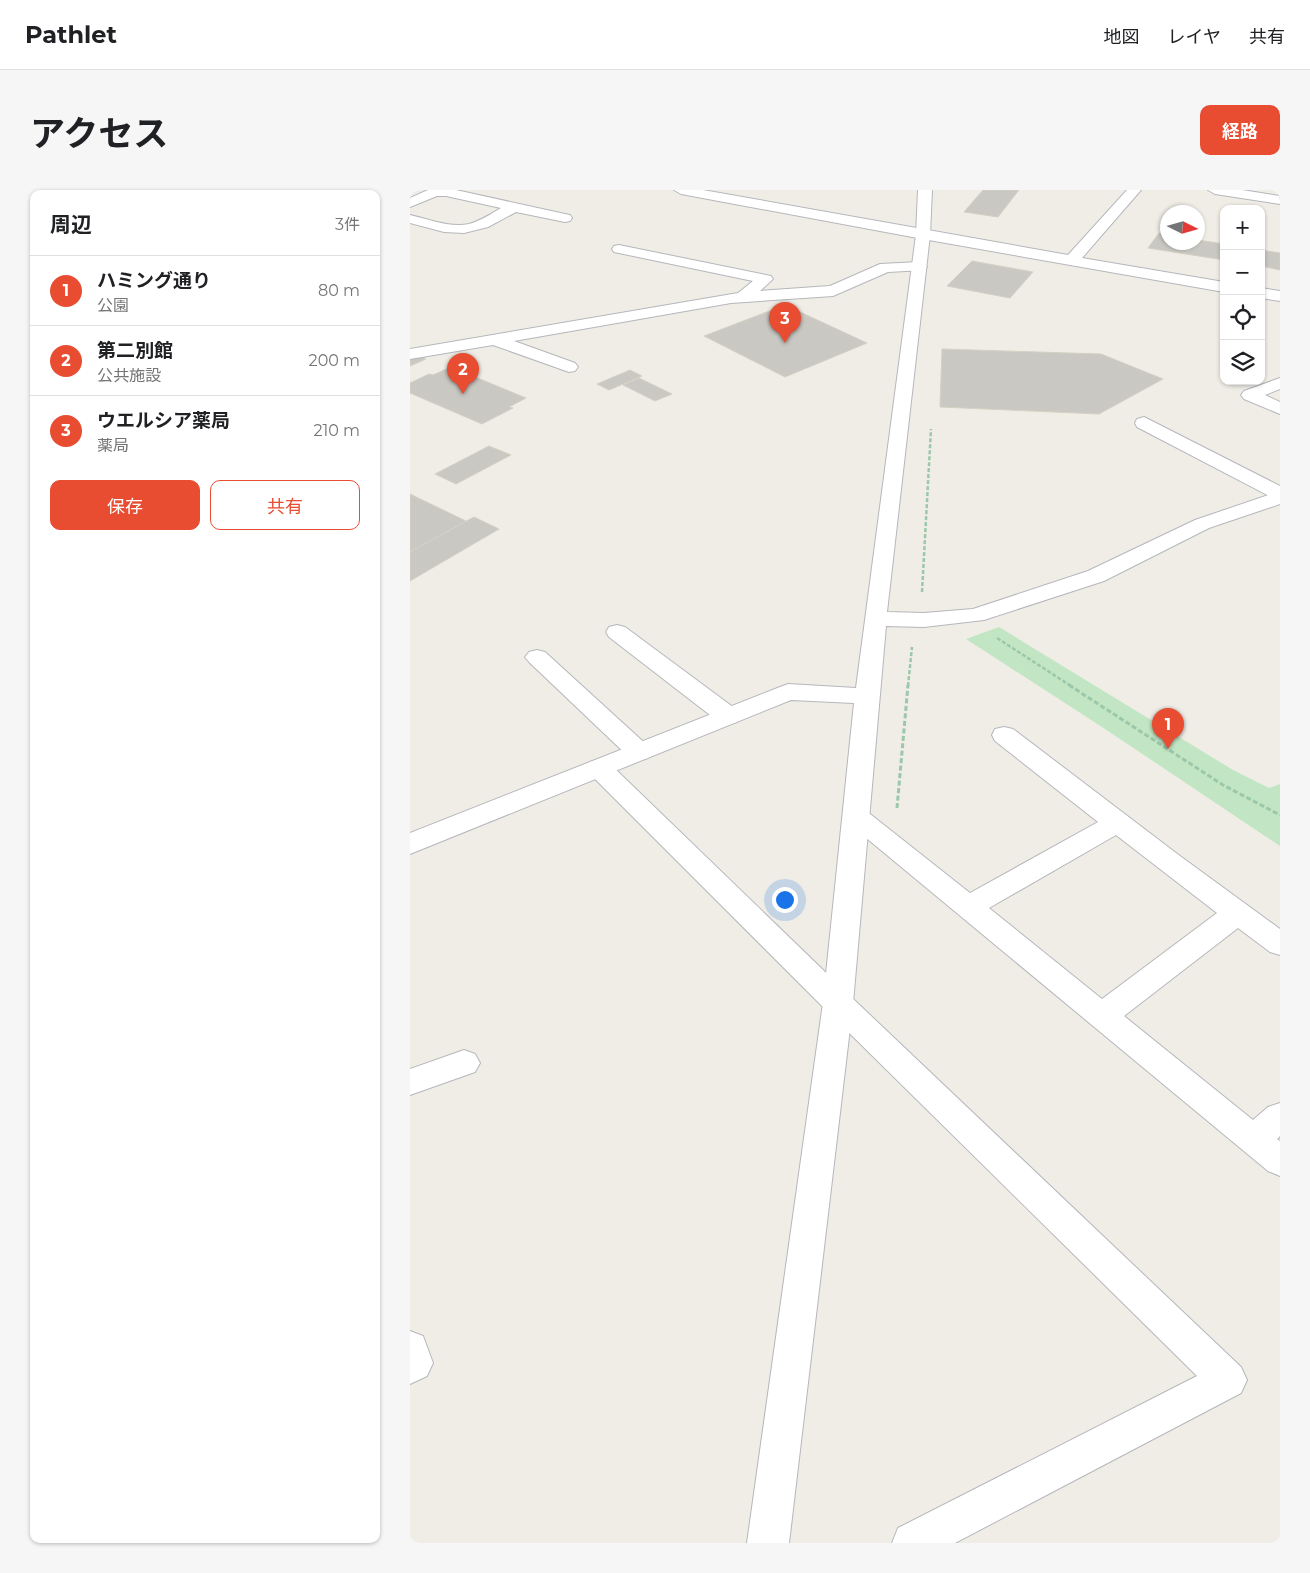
<!DOCTYPE html>
<html lang="ja">
<head>
<meta charset="utf-8">
<style>
  body { margin:0; font-family:Montserrat,"Noto Sans JP",sans-serif; background:#f6f6f6; color:#202124 }
  .controls { position:absolute; right:15px; top:15px; display:grid; overflow:hidden; border-radius:10px; box-shadow:0 1px 4px #0004 }
  .controls button { width:45px; height:45px; display:grid; place-items:center; padding:0; border:0; border-bottom:1px solid #e0e0e0; background:#fff; color:#202124; font:25px sans-serif }
  .compass { position:absolute; left:750px; top:15px; width:45px; height:45px; border-radius:50%; background:#fff; box-shadow:0 1px 4px #0004; rotate:95deg }
  .you { position:absolute; left:374px; top:709px; width:18px; height:18px; margin:-12px; border:4px solid #fff; border-radius:50%; background:#1a73e8; box-shadow:0 0 0 8px #1a73e833 }
  .badge { display:grid; place-items:center; width:32px; height:32px; border-radius:50%; background:#e84c31; color:#fff; font-size:16px; font-weight:700 }
  .pin { position:absolute; translate:-50% -41px; filter:drop-shadow(0 1px 2px #0008) }
  .pin::after { content:''; position:absolute; top:26px; width:18px; height:15px; background:inherit; clip-path:polygon(0 0,100% 0,50% 100%) }
  .list { margin:0; padding:0; list-style:none }
  h2 { display:flex; justify-content:space-between; align-items:center; height:65px; margin:0; padding:0 20px; font-size:21px }
  h2 small { font-size:16px; font-weight:400; color:#757577 }
  .list li { display:grid; grid-template-columns:32px 1fr auto; gap:15px; align-items:center; box-sizing:border-box; height:70px; padding:0 20px; border-top:1px solid #e0e0e0 }
  .list b { display:block; font-size:19px; white-space:nowrap }
  .list p { margin:0; font-size:16px; white-space:nowrap; color:#757577 }
  .list em { font-size:16px; font-style:normal; color:#757577 }
  .actions { display:flex; gap:10px; padding:15px 20px }
  .actions a { flex:1; padding:11px 0; border:1px solid #e84c31; border-radius:10px; text-align:center; font-size:18px; color:#e84c31 }
  .actions .main { background:#e84c31; color:#fff }
  .icon { flex:none; width:28px; height:28px; fill:none; stroke:currentColor; stroke-width:2; stroke-linecap:round; stroke-linejoin:round }
  .map { position:relative; flex:none; width:870px; height:1353px; overflow:hidden; border-radius:10px }
  header { display:flex; align-items:center; gap:30px; box-sizing:border-box; height:70px; padding:0 25px; background:#fff; border-bottom:1px solid #e0e0e0 }
  header strong { font-size:24px }
  nav { display:flex; gap:28px; margin-inline-start:auto; font-size:18px }
  .intro { display:flex; align-items:center; justify-content:space-between; box-sizing:border-box; height:120px; padding:0 30px }
  h1 { margin:0; font-size:35px }
  .button { padding:12px 22px; border-radius:10px; background:#e84c31; color:#fff; font-size:18px; font-weight:700 }
  main { display:flex; gap:30px; padding:0 30px }
  aside { flex:1; background:#fff; border-radius:10px; box-shadow:0 1px 4px #0004 }
  .map>svg:first-child { display:block }
  .green { fill:#c2e6c4 }
  .building { fill:#cac8c2; stroke:#d4d0c3 }
  .lines { fill:none; stroke-linecap:round; stroke-linejoin:round }
  .minor-casing { stroke:#b5b7bc; stroke-width:2 }
  .tertiary-casing { stroke:#b5b7bc; stroke-width:2 }
  .path-far1 { stroke:#9bc7aa; stroke-width:2.5; stroke-dasharray:4 2; stroke-linecap:butt }
  .path { stroke:#9bc7aa; stroke-width:3; stroke-dasharray:5 2.5; stroke-linecap:butt }
  .minor { fill:#fff; fill-rule:evenodd }
  .tertiary { fill:#fff; fill-rule:evenodd }
</style>
</head>
<body>
<header>
<strong>Pathlet</strong>
<nav><a>地図</a><a>レイヤ</a><a>共有</a></nav>
</header>
<div class="intro"><h1>アクセス</h1><a class="button">経路</a></div>
<main>
<aside>
<h2>周辺<small>3件</small></h2>
<ul class="list">
<li><span class="badge">1</span><div><b>ハミング通り</b><p>公園</p></div><em>80 m</em></li>
<li><span class="badge">2</span><div><b>第二別館</b><p>公共施設</p></div><em>200 m</em></li>
<li><span class="badge">3</span><div><b>ウエルシア薬局</b><p>薬局</p></div><em>210 m</em></li>
</ul>
<div class="actions"><a class="main">保存</a><a>共有</a></div>
</aside>
<div class="map">
<svg width="870" height="1353" viewBox="0 0 870 1353">
  <rect width="100%" height="100%" fill="#efede5"/>
  <!-- green -->
  <polygon class="green" points="589,437 823,580 859,598 870,594 870,656 695,539 556,449"/>
  <!-- building -->
  <g class="building">
    <polygon points="573,0 609,0 588,27 554,22"/>
    <polygon points="749,43 758,45 758,52 788,52 788,50 814,54 814,70 738,58"/>
    <polygon points="851,60 870,63 870,80 851,76"/>
    <polygon points="562,71 623,82 600,108 537,96"/>
    <polygon points="375,115 457,153 375,187 294,146"/>
    <polygon points="532,159 691,164 753,189 689,224 530,217"/>
    <polygon points="10,166 16,169 0,176 0,170"/>
    <polygon points="41,177 116,208 99,217 103,218 72,234 0,203 0,193 19,184 23,185"/>
    <polygon points="220,180 232,186 199,200 187,194"/>
    <polygon points="229,188 262,204 245,211 213,195"/>
    <polygon points="79,256 101,265 46,294 25,284"/>
    <polygon points="0,304 56,331 0,362"/>
    <polygon points="64,327 89,339 0,391 0,362"/>
  </g>
  <g class="lines">
    <!-- minor casing -->
    <g class="minor-casing">
      <g id="minor">
        <path d="M18 0H46L155 24 160 25 162 28 160 31 155 32 106 22 78 37 54 43 34 42 0 33V25C18 29 40 38 59 34 70 31 81 24 91 18L36 6H27L0 17V8Z"/>
        <polygon points="264,0 293,0 658,65 717,0 731,0 672,68 814,92 814,102 513,49 271,4"/>
        <polygon points="798,0 832,0 870,6 870,14 805,4"/>
        <polygon points="209,55 361,86 363,89 350,101 420,96 470,74 509,72 514,74 517,77 514,80 478,82 423,106 321,113 104,151 165,173 168,177 165,181 159,182 83,155 0,169 0,159 328,103 343,91 204,62 202,59 204,56"/>
        <polygon points="851,98 870,101 870,111 851,108"/>
        <polygon points="870,188 870,199 855,205 870,212 870,224 834,209 831,205 834,201"/>
        <polygon points="734,227 870,296 870,310 863,308 727,237 725,233 727,229"/>
        <polygon points="207,435 215,437 327,520 330,526 327,532 318,534 309,532 199,447 196,442 199,437"/>
        <polygon points="127,460 135,462 238,556 242,562 238,568 229,570 220,568 119,472 115,467 119,462"/>
        <path d="M594 537 603 539 770 666 870 739V765L860 762 828 738 714 826 843 930 858 917 870 913V946L867 949 870 951V986L858 981 437 632 433 626 437 620 446 617 455 620 560 703 688 632 585 551 582 545 585 539ZM706 645 807 723 692 809 579 718Z"/>
        <polygon points="189,569 198,572 439,805 831,1177 837,1190 831,1203 545,1353 482,1353 488,1338 787,1186 417,821 180,584 176,578 180,572"/>
        <polygon points="54,860 65,864 70,873 65,882 0,905 0,879"/>
        <polygon points="0,1141 13,1146 23,1173 17,1186 0,1194"/>
      </g>
    </g>
    <!-- tertiary casing -->
    <g class="tertiary-casing">
      <polygon id="tertiary" points="508,0 522,0 520,45 477,422 514,423 563,419 678,381 785,330 870,301 870,314 799,338 694,391 574,430 514,437 476,436 443,813 379,1353 337,1353 413,813 444,513 381,510 0,664 0,643 370,497 378,494 446,498 506,45"/>
    </g>
    <!-- path-far1 -->
    <g class="path-far1">
      <polyline points="512,402 521,239"/>
      <polyline points="587,448 661,496"/>
      <polyline points="498,496 502,457"/>
    </g>
    <!-- path -->
    <g class="path">
      <polyline points="659,495 813,595 870,625"/>
      <polyline points="487,618 498,495"/>
    </g>
    <!-- minor -->
    <use href="#minor" class="minor"/>
    <!-- tertiary -->
    <use href="#tertiary" class="tertiary"/>
  </g>
</svg>
<div class="controls">
<button>+</button>
<button>−</button>
<button><svg class="icon" aria-label="locate" viewBox="0 0 24 24"><circle cx="12" cy="12" r="6"/><path d="M12 2v4M12 18v4M2 12h4M18 12h4"/></svg></button>
<button><svg class="icon" aria-label="layers" viewBox="0 0 24 24"><path d="M12 4l9 5-9 5-9-5zM3 14l9 5 9-5"/></svg></button>
</div>
<svg class="compass" viewBox="-18 -18 36 36"><path d="M0-13l5 13h-10z" fill="#e53935"/><path d="M0 13l5-13h-10z" fill="#757577"/></svg>
<div class="you"></div>
<div class="pin badge" style="left:758px;top:559px">1</div>
<div class="pin badge" style="left:53px;top:204px">2</div>
<div class="pin badge" style="left:375px;top:153px">3</div>
</div>
</main>
</body>
</html>
